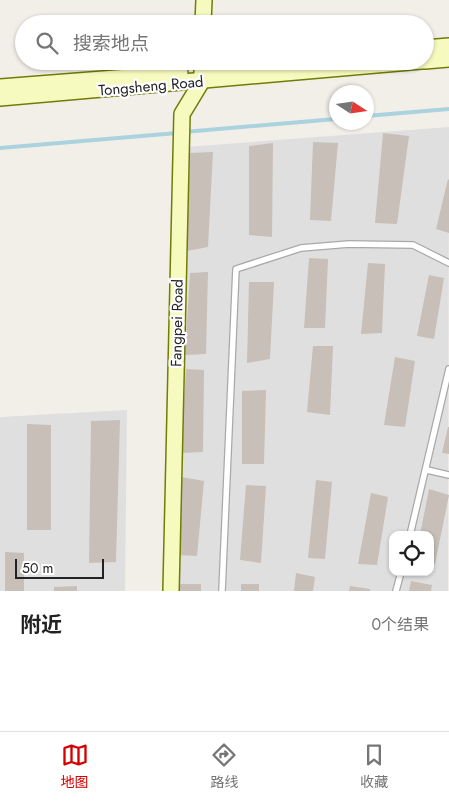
<!DOCTYPE html>
<html lang="zh">
<head>
<meta charset="utf-8">
<style>
  body { margin:0; font-family:Jost,"Noto Sans SC",sans-serif; background:#f2f2f2; color:#222 }
  .controls { position:absolute; right:15px; bottom:15px; display:grid; overflow:hidden; border-radius:10px; box-shadow:0 1px 4px #0004 }
  .controls button { width:45px; height:45px; display:grid; place-items:center; padding:0; border:0; border-bottom:1px solid #e0e0e0; background:#fff; color:#222; font:25px sans-serif }
  .compass { position:absolute; left:329px; top:85px; width:45px; height:45px; border-radius:50%; background:#fff; box-shadow:0 1px 4px #0004; rotate:102deg }
  .scale { position:absolute; left:15px; bottom:12px; width:89px; box-sizing:border-box; padding-left:5px; border:2px solid #222; border-top:0; font-size:14px; line-height:18px; white-space:nowrap; color:#222; -webkit-text-stroke:4px #fff; paint-order:stroke }
  .list { margin:0; padding:0; list-style:none }
  h2 { display:flex; justify-content:space-between; align-items:center; height:65px; margin:0; padding:0 20px; font-size:21px }
  h2 small { font-size:16px; font-weight:400; color:#767676 }
  .icon { flex:none; width:28px; height:28px; fill:none; stroke:currentColor; stroke-width:2; stroke-linecap:round; stroke-linejoin:round }
  .map { position:relative; flex:none; width:449px; height:591px; overflow:hidden }
  .search { position:absolute; background:#fff; box-shadow:0 1px 4px #0004; left:15px; right:15px; top:15px; height:55px; display:flex; align-items:center; gap:12px; box-sizing:border-box; padding:0 18px; border-radius:28px; color:#767676; font-size:19px }
  .sheet { height:140px; background:#fff }
  nav { display:flex; justify-content:space-around; align-items:center; box-sizing:border-box; height:70px; border-top:1px solid #e0e0e0; background:#fff; font-size:14px; color:#767676 }
  nav a { display:grid; justify-items:center; gap:2px }
  nav .on { color:#d40000 }
  .map>svg:first-child { display:block }
  .residential { fill:#e0dfdf; fill-rule:evenodd }
  .lines { fill:none; stroke-linecap:round; stroke-linejoin:round }
  .stream { stroke:#aad3df; stroke-width:4 }
  .building { fill:#c7bfb8 }
  .lane-casing { stroke:#a9a9a9; stroke-width:8 }
  .secondary-casing { stroke:#707d05; stroke-width:18 }
  .lane { stroke:#fff; stroke-width:5.5 }
  .secondary { stroke:#f7fabf; stroke-width:15 }
  .labels { text-anchor:middle; stroke-width:4.5; stroke-linejoin:round; paint-order:stroke }
  .street-label { font-size:15px; fill:#222; stroke:#fff }
</style>
</head>
<body>
<div class="map">
<svg width="449" height="591" viewBox="0 0 449 591">
  <rect width="100%" height="100%" fill="#f2efe9"/>
  <!-- residential -->
  <g class="residential">
    <path d="M449 127 448 591H177L186 147ZM393 535H430V572H393Z"/>
    <polygon points="127,410 125,591 0,591 0,417"/>
  </g>
  <g class="lines">
    <!-- stream -->
    <g class="stream">
      <polyline points="366,116 449,109"/>
      <polyline points="184,132 336,119"/>
      <polyline points="0,148 177,133"/>
    </g>
  </g>
  <!-- building -->
  <g class="building">
    <polygon points="383,133 409,136 397,224 375,223"/>
    <polygon points="313,142 338,143 331,221 310,220"/>
    <polygon points="273,143 272,237 249,235 249,146"/>
    <polygon points="213,152 208,247 187,251 190,153"/>
    <polygon points="448,179 449,180 449,233 436,229"/>
    <polygon points="309,258 328,259 325,328 304,328"/>
    <polygon points="368,263 385,264 382,333 361,334"/>
    <polygon points="208,272 206,354 185,355 190,273"/>
    <polygon points="429,275 444,278 434,339 417,336"/>
    <polygon points="249,282 274,282 270,359 247,363"/>
    <polygon points="313,346 333,346 330,415 307,412"/>
    <polygon points="395,357 415,361 405,427 384,425"/>
    <polygon points="186,369 204,370 203,452 181,453"/>
    <polygon points="266,390 264,464 242,464 242,391"/>
    <polygon points="120,420 116,562 89,563 91,421"/>
    <polygon points="27,424 51,425 51,530 27,530"/>
    <polygon points="448,427 449,427 449,454 442,453"/>
    <polygon points="181,477 204,481 197,556 177,555"/>
    <polygon points="316,480 332,482 325,559 308,558"/>
    <polygon points="246,485 266,486 261,563 240,560"/>
    <polygon points="429,489 449,495 435,564 430,563 430,535 420,535"/>
    <polygon points="371,493 388,497 377,565 358,564"/>
    <polygon points="5,552 24,553 24,591 5,591"/>
    <polygon points="296,573 315,577 313,591 294,591"/>
    <polygon points="411,581 432,585 431,591 409,591"/>
    <rect x="180" y="584" width="21" height="7"/>
    <rect x="241" y="584" width="18" height="7"/>
    <polygon points="77,586 77,591 54,591 54,587"/>
    <polygon points="350,586 370,589 370,591 349,591"/>
  </g>
  <g class="lines">
    <!-- lane casing -->
    <g class="lane-casing">
      <g id="lane">
        <polyline points="427,470 449,475"/>
        <polyline points="410,535 449,369"/>
        <polyline points="222,591 236,269 301,248 349,244 413,245 449,263"/>
        <polyline points="396,591 401,572"/>
      </g>
    </g>
    <!-- secondary casing -->
    <g class="secondary-casing">
      <g id="secondary">
        <polyline points="203,24 204,0"/>
        <polyline points="425,48 449,46"/>
        <polyline points="425,61 449,59"/>
        <polyline points="208,71 298,61"/>
        <polyline points="0,87 180,73"/>
        <polyline points="0,98 422,61"/>
        <polyline points="171,591 182,114 202,81 202,61"/>
      </g>
    </g>
    <!-- lane -->
    <use href="#lane" class="lane"/>
    <!-- secondary -->
    <use href="#secondary" class="secondary"/>
  </g>
  <g class="labels">
    <!-- street labels -->
    <g class="street-label">
      <text transform="translate(151 86) rotate(-5)" y="5">Tongsheng Road</text>
      <text transform="translate(177 323) rotate(-89)" y="5">Fangpei Road</text>
    </g>
  </g>
</svg>
<div class="controls">
<button><svg class="icon" aria-label="locate" viewBox="0 0 24 24"><circle cx="12" cy="12" r="6"/><path d="M12 2v4M12 18v4M2 12h4M18 12h4"/></svg></button>
</div>
<svg class="compass" viewBox="-18 -18 36 36"><path d="M0-13l5 13h-10z" fill="#e53935"/><path d="M0 13l5-13h-10z" fill="#767676"/></svg>
<div class="scale">50 m</div>
<div class="search"><svg class="icon" aria-label="search" viewBox="0 0 24 24"><circle cx="10" cy="10" r="6"/><path d="M15 15l6 6"/></svg>搜索地点</div>
</div>
<section class="sheet">
<h2>附近<small>0个结果</small></h2>
<ul class="list">
</ul>
</section>
<nav>
<a class="on"><svg class="icon" aria-label="map" viewBox="0 0 24 24"><path d="M3 6l6-2 6 2 6-2v14l-6 2-6-2-6 2zM9 4v14M15 6v14"/></svg>地图</a>
<a><svg class="icon" aria-label="directions" viewBox="0 0 24 24"><path d="M12 3l9 9-9 9-9-9zM9 14v-3h6M13 9l2 2-2 2"/></svg>路线</a>
<a><svg class="icon" aria-label="saved" viewBox="0 0 24 24"><path d="M7 4h10v16l-5-4-5 4z"/></svg>收藏</a>
</nav>
</body>
</html>
